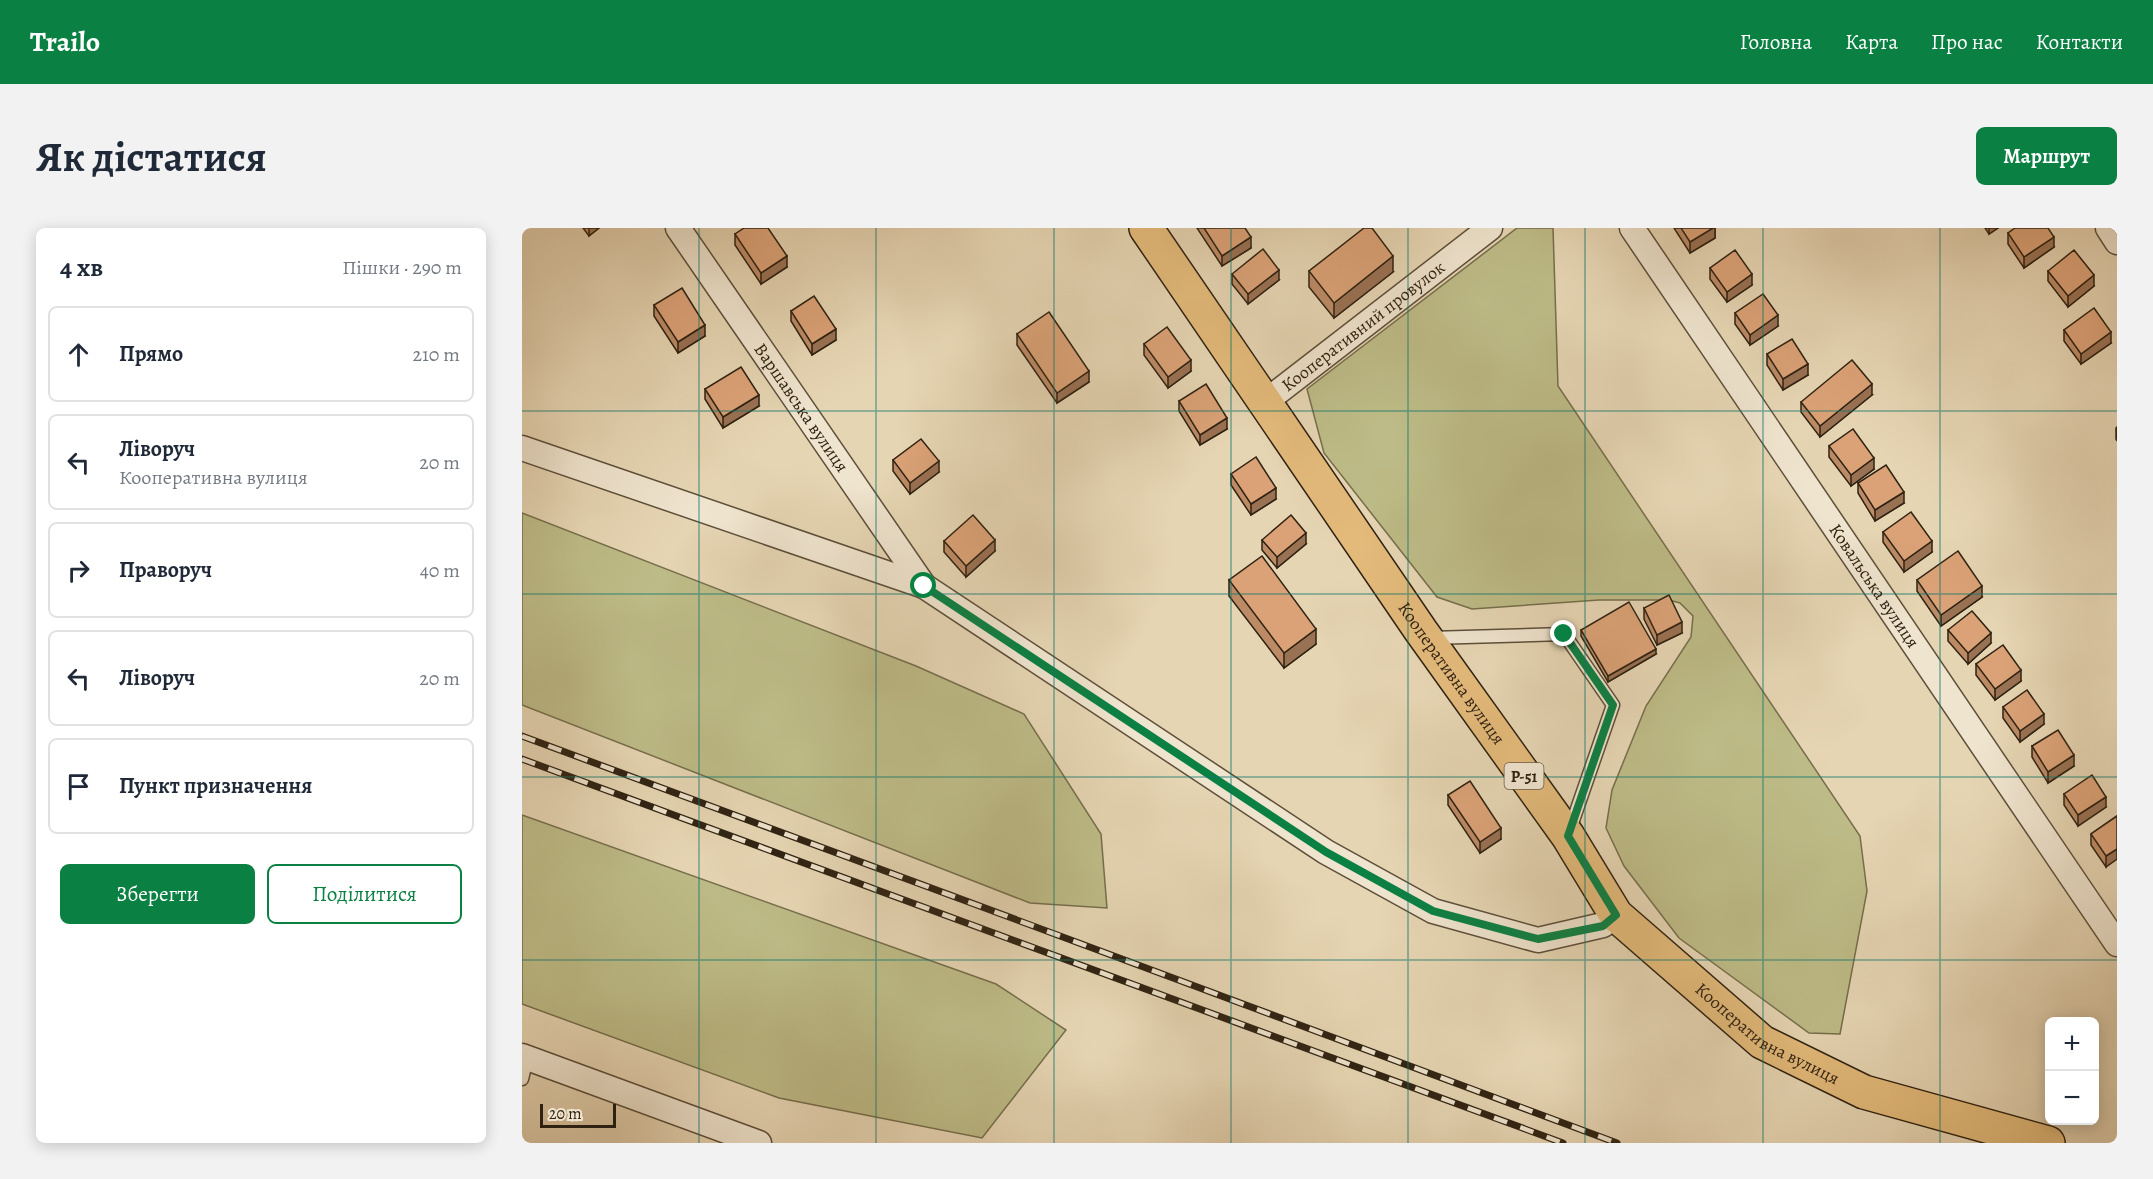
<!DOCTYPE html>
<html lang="uk">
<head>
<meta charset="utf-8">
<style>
  body { margin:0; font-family:Alegreya,serif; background:#f2f2f3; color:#1f2937 }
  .controls { position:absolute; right:18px; bottom:18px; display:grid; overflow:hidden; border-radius:9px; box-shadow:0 3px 15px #0003 }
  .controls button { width:54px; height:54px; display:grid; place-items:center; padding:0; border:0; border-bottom:2px solid #e0e1e3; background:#fff; color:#1f2937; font:30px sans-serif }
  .scale { position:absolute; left:18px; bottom:15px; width:76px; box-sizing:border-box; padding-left:6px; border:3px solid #2f2212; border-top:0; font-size:16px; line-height:21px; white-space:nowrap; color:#2f2212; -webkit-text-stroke:4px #efe4ce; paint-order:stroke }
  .stop { position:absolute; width:18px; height:18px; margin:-14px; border:4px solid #0b8043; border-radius:50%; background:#fff }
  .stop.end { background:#0b8043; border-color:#fff; box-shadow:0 2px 6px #0008 }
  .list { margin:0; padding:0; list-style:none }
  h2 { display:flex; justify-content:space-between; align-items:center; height:78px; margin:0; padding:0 24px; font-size:26px }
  h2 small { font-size:20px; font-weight:400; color:#747a83 }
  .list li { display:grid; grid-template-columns:39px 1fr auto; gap:18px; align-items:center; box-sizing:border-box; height:96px; margin:0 12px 12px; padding:0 12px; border:2px solid #e0e1e3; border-radius:9px }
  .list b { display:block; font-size:22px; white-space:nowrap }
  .list p { margin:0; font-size:20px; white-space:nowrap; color:#747a83 }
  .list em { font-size:20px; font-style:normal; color:#747a83 }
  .actions { display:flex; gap:12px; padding:18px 24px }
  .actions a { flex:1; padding:14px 0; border:2px solid #0b8043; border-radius:9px; text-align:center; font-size:21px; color:#0b8043 }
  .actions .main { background:#0b8043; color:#fff }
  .icon { flex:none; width:33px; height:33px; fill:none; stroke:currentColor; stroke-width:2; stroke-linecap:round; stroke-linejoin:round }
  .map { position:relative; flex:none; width:1595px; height:915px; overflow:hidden; border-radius:9px }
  header { display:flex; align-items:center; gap:36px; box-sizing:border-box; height:84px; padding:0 30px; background:#0b8043; color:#fff }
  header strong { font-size:28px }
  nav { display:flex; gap:33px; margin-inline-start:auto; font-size:21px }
  .intro { display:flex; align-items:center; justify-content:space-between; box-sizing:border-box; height:144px; padding:0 36px }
  h1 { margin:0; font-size:42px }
  .button { padding:15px 27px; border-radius:9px; background:#0b8043; color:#fff; font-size:21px; font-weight:700 }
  main { display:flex; gap:36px; padding:0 36px }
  aside { flex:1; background:#fff; border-radius:9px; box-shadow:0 3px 15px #0003 }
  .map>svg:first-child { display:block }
  .green { fill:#bdbb87; stroke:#766e4c; stroke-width:1.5 }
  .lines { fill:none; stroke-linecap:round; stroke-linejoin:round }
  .service-casing { stroke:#5d4f3a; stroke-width:15 }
  .minor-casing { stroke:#5d4f3a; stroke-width:27 }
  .primary-casing { stroke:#2f2212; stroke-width:36 }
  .service { stroke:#efe4ce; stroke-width:12 }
  .minor { stroke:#efe4ce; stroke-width:24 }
  .primary { stroke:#e3ba7a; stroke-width:33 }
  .rail-casing { stroke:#2f2212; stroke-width:7 }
  .rail { stroke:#efe4ce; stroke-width:4.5; stroke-dasharray:14; stroke-linecap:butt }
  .wall { fill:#bc8b66; stroke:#2f2212; stroke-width:1.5 }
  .shaded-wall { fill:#997153; stroke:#2f2212; stroke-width:1.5 }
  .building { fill:#dba277; stroke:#2f2212; stroke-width:1.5 }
  .route { stroke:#0b8043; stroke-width:8 }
  .grid { fill:none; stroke:#0f766e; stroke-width:1.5; stroke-opacity:0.55 }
  .labels { text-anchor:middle; stroke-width:5; stroke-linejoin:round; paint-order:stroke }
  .shield { fill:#efe4ce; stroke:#695c4a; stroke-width:1.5 }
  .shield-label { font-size:16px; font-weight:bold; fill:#2f2212 }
  .street-label { font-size:18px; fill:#2f2212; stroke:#efe4ce }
</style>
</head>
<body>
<header>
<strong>Trailo</strong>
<nav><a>Головна</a><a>Карта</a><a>Про нас</a><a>Контакти</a></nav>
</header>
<div class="intro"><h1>Як дістатися</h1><a class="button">Маршрут</a></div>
<main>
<aside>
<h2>4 хв<small>Пішки · 290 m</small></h2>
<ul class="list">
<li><svg class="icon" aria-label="ahead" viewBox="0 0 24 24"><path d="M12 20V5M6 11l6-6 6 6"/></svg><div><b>Прямо</b></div><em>210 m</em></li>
<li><svg class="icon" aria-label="left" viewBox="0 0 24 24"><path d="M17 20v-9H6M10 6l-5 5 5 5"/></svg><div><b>Ліворуч</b><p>Кооперативна вулиця</p></div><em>20 m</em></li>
<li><svg class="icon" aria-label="right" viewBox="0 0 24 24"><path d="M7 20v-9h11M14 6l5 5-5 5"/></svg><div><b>Праворуч</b></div><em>40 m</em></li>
<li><svg class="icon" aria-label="left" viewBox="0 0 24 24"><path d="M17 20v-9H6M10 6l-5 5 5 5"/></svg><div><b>Ліворуч</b></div><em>20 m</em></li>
<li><svg class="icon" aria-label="arrive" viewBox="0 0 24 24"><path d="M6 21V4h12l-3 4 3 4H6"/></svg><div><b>Пункт призначення</b></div></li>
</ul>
<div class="actions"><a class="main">Зберегти</a><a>Поділитися</a></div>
</aside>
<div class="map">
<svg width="1595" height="915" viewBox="0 0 1595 915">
  <rect width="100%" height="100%" fill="#e6d5b3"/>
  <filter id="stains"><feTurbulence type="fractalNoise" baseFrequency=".00333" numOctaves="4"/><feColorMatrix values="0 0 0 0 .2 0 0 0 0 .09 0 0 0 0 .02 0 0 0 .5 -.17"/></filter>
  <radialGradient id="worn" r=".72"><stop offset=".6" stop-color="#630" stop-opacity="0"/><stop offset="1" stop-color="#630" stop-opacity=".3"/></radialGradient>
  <!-- green -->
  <g class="green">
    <polygon points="995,0 1031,0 1036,158 1338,608 1345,663 1318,806 1287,805 1157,710 1102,638 1084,600 1090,562 1124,478 1169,409 1171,388 1158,375 1147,372 1077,372 950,381 915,369 802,225 785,161"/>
    <polygon points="0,285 394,438 502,486 579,606 585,680 508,675 0,477"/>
    <polygon points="0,587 474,756 544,802 460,910 257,870 0,776"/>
  </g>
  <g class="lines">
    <!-- service casing -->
    <g class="service-casing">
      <g id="service">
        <polyline points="908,410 1042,406 1091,477 1047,604"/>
        <polyline points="0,851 5,830"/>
      </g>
    </g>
    <!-- minor casing -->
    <g class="minor-casing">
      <g id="minor">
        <path id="s1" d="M156 0 402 358"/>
        <path id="s2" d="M1110 0 1595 716"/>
        <polyline points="1586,0 1595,14"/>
        <path id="s3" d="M743 174 968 0"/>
        <polyline points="0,220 402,358 804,624 911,683 1016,712 1081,697 1094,687"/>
        <polyline points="0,828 237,915"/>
      </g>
    </g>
    <!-- primary casing -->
    <g class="primary-casing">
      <g id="primary">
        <path id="s4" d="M624 0 899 403 1046 608 1094 687 1240 814 1342 864 1526 915"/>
      </g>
    </g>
    <!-- service -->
    <use href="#service" class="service"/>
    <!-- minor -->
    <use href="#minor" class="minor"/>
    <!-- primary -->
    <use href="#primary" class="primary"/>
    <!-- rail casing -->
    <g class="rail-casing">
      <g id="rail">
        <polyline points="0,508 1095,915"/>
        <polyline points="0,531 1041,915"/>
      </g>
    </g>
    <!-- rail -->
    <use href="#rail" class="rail"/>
  </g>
  <!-- wall -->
  <g class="wall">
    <polygon points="61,0 77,0 67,8"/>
    <polygon points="675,0 723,0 729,20 700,38"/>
    <polygon points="1152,0 1193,0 1193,10 1168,25"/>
    <polygon points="1463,0 1476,0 1467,6"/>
    <polygon points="1486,5 1532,19 1502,40 1486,16"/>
    <polygon points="213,6 265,39 239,56 213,17"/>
    <polygon points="1188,40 1230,57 1205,74 1188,51"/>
    <polygon points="787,43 871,44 812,90 787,59"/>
    <polygon points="1526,43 1572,58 1546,79 1526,53"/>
    <polygon points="710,46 757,52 726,76 710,56"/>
    <polygon points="132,77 183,108 156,125 132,88"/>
    <polygon points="269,83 314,112 290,127 269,93"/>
    <polygon points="1213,85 1256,98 1228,117 1213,96"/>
    <polygon points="1542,102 1589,115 1559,136 1542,113"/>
    <polygon points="495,106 567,154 535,175 495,117"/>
    <polygon points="622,116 669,143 646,160 622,127"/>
    <polygon points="1245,126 1286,147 1261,162 1245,137"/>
    <polygon points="183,161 237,178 201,200 183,171"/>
    <polygon points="1350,167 1298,209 1279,184 1279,174"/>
    <polygon points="657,173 705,201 678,217 657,183"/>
    <polygon points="1595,199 1595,213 1594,211 1594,200"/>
    <polygon points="1307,218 1352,241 1329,258 1307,229"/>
    <polygon points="371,232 417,244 388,266 371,243"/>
    <polygon points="709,246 754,271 729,287 709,257"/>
    <polygon points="1336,255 1382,275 1353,293 1336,265"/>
    <polygon points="1361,304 1410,324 1382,344 1361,314"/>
    <polygon points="740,312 784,316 755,340 740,322"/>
    <polygon points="422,313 473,323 444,349 422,324"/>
    <polygon points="707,352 794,416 762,440 707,368"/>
    <polygon points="1395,352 1460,369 1419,398 1395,363"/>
    <polygon points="1122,380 1160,405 1135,417 1122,391"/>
    <polygon points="1059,402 1134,426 1086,454 1059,408"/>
    <polygon points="1426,402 1469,415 1446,436 1426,413"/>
    <polygon points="1454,436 1499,453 1473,472 1454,447"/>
    <polygon points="1481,479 1522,496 1498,514 1481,490"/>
    <polygon points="1510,518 1552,538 1526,555 1510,529"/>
    <polygon points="1542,566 1584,579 1556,598 1542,577"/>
    <polygon points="926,567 979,611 958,625 926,577"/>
    <polygon points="1595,588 1584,639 1569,617 1569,606"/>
  </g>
  <!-- shaded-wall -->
  <g class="shaded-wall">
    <polygon points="67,0 77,0 67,8"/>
    <polygon points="1191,0 1193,0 1193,10 1168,25 1168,14"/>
    <polygon points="1467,0 1476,0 1467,6"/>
    <polygon points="729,9 729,20 700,38 700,28"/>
    <polygon points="1532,9 1532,19 1502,40 1502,29"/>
    <polygon points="265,28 265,39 239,56 239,45"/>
    <polygon points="871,28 871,44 812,90 812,75"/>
    <polygon points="757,42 757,52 726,76 726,66"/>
    <polygon points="1230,46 1230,57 1205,74 1205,64"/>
    <polygon points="1572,47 1572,58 1546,79 1546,68"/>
    <polygon points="1256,87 1256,98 1228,117 1228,107"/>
    <polygon points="183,97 183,108 156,125 156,114"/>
    <polygon points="314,101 314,112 290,127 290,116"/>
    <polygon points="1589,104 1589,115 1559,136 1559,126"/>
    <polygon points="669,132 669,143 646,160 646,149"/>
    <polygon points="1286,136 1286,147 1261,162 1261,151"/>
    <polygon points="567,143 567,154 535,175 535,165"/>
    <polygon points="1350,156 1350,167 1298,209 1298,198"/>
    <polygon points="237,167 237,178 201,200 201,189"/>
    <polygon points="705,190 705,201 678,217 678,207"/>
    <polygon points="1352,230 1352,241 1329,258 1329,247"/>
    <polygon points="417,233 417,244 388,266 388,255"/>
    <polygon points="754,260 754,271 729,287 729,276"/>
    <polygon points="1382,264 1382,275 1353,293 1353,282"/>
    <polygon points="784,305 784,316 755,340 755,329"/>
    <polygon points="473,312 473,323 444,349 444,338"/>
    <polygon points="1410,313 1410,324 1382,344 1382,333"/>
    <polygon points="1460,358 1460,369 1419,398 1419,387"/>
    <polygon points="1160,394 1160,405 1135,417 1135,407"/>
    <polygon points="794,401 794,416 762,440 762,425"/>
    <polygon points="1469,405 1469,415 1446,436 1446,425"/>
    <polygon points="1134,421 1134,426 1086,454 1086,448"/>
    <polygon points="1499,442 1499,453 1473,472 1473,461"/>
    <polygon points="1522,486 1522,496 1498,514 1498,503"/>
    <polygon points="1552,527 1552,538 1526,555 1526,544"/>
    <polygon points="1584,569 1584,579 1556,598 1556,587"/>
    <polygon points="979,600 979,611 958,625 958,614"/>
    <polygon points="1595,621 1595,631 1584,639 1584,628"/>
  </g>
  <!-- building -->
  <g class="building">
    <polygon points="222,0 246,0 265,28 239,45 213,6"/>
    <polygon points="682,0 723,0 729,9 700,28"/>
    <polygon points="842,0 850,0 871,28 812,75 787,43"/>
    <polygon points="1159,0 1191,0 1168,14"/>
    <polygon points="1493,0 1526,0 1532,9 1502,29 1486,5"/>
    <polygon points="741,21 757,42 726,66 710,46"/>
    <polygon points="1213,22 1230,46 1205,64 1188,40"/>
    <polygon points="1552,22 1572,47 1546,68 1526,43"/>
    <polygon points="160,60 183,97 156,114 132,77"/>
    <polygon points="1241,66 1256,87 1228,107 1213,85"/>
    <polygon points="292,68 314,101 290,116 269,83"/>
    <polygon points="1572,80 1589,104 1559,126 1542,102"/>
    <polygon points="527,84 567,143 535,165 495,106"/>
    <polygon points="645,99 669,132 646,149 622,116"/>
    <polygon points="1270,111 1286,136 1261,151 1245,126"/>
    <polygon points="1330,132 1350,156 1298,198 1279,174"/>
    <polygon points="219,139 237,167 201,189 183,161"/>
    <polygon points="684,156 705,190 678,207 657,173"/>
    <polygon points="1331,201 1352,230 1329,247 1307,218"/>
    <polygon points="399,211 417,233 388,255 371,232"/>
    <polygon points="734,229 754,260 729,276 709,246"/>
    <polygon points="1364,237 1382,264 1353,282 1336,255"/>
    <polygon points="1389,284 1410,313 1382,333 1361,304"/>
    <polygon points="451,287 473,312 444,338 422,313"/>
    <polygon points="769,287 784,305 755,329 740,312"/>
    <polygon points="1436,323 1460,358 1419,387 1395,352"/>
    <polygon points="740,328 794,401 762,425 707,352"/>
    <polygon points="1147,367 1160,394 1135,407 1122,380"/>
    <polygon points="1107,374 1134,421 1086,448 1059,402"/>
    <polygon points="1450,383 1469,405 1446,425 1426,402"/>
    <polygon points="1481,417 1499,442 1473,461 1454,436"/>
    <polygon points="1505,462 1522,486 1498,503 1481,479"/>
    <polygon points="1536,502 1552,527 1526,544 1510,518"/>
    <polygon points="1570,547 1584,569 1556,587 1542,566"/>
    <polygon points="948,553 979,600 958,614 926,567"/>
    <polygon points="1595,588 1595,621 1584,628 1569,606"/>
  </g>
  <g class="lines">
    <!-- route -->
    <polyline class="route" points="402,358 804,624 911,683 1016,711 1081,698 1094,687 1046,608 1091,477 1042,406"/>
  </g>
  <!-- grid -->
  <path class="grid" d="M177 0V915M354 0V915M532 0V915M709 0V915M886 0V915M1063 0V915M1241 0V915M1418 0V915M0 183H1595M0 366H1595M0 549H1595M0 732H1595"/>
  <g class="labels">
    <!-- shield labels -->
    <rect class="shield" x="982.5" y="535" width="39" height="26" rx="4.5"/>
    <g class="shield-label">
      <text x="1002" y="554">Р-51</text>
    </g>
    <!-- street labels -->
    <g class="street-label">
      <text dy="6" stroke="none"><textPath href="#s3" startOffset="124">Кооперативний провулок</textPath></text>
      <text dy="6" stroke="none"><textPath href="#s1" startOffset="218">Варшавська вулиця</textPath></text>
      <text dy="6" stroke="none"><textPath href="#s2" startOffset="432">Ковальська вулиця</textPath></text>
      <text dy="6" stroke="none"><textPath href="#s4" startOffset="540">Кооперативна вулиця</textPath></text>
      <text dy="6" stroke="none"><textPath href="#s4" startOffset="1026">Кооперативна вулиця</textPath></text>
    </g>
  </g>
  <rect width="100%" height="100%" filter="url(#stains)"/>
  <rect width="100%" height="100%" fill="url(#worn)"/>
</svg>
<div class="controls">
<button>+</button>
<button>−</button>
</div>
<div class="scale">20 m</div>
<div class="stop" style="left:402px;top:358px"></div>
<div class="stop end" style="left:1042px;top:406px"></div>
</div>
</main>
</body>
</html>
